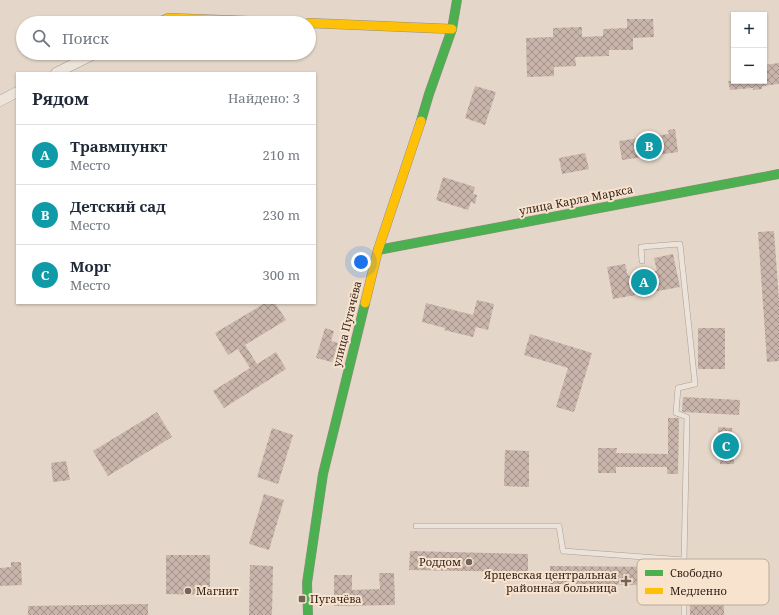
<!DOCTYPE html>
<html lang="ru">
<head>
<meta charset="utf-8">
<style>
  body { margin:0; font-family:"Noto Serif",serif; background:#f2f2f3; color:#1f2937 }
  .controls { position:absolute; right:12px; top:12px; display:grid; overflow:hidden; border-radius:0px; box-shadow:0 1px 3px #0004 }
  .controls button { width:36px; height:36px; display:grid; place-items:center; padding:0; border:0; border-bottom:1px solid #e0e1e3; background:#fff; color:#1f2937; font:20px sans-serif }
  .you { position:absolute; left:361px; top:262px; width:14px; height:14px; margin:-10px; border:3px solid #fff; border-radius:50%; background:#1a73e8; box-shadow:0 0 0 6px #1a73e833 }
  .badge { display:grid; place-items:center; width:26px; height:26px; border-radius:50%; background:#746358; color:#fff; font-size:13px; font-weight:700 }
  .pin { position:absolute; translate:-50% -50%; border:2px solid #fff; box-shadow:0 1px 4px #0006 }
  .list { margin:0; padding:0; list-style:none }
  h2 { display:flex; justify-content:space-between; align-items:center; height:52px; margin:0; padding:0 16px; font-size:17px }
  h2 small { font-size:13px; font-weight:400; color:#747a83 }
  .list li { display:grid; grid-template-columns:26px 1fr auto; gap:12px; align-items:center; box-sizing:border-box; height:60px; padding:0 16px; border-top:1px solid #e0e1e3 }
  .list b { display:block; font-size:15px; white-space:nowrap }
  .list p { margin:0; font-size:13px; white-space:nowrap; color:#747a83 }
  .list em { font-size:13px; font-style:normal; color:#747a83 }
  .icon { flex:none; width:22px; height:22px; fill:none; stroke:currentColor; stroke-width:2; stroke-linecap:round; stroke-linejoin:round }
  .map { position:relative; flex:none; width:779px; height:615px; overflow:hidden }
  .search { position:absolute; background:#fff; box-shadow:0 1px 3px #0004; left:16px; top:16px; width:300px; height:44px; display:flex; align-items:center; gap:10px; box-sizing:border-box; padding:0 14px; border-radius:22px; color:#747a83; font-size:15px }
  .panel { position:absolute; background:#fff; box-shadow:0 1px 3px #0004; left:16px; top:72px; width:300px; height:232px; border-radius:0px }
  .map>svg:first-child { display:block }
  .building { fill:url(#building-cross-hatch) }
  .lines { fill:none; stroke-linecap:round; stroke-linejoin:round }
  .lane-casing { stroke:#a99c93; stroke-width:6 }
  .street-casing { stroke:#a99c93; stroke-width:11 }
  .fast-casing { stroke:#988c83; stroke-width:10 }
  .slow-casing { stroke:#988c83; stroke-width:10 }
  .lane { stroke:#ece4db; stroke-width:5 }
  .street { stroke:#ece4db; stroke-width:10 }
  .fast { stroke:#4caf50; stroke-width:9 }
  .slow { stroke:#ffc107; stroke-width:9 }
  .poi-dot { fill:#746358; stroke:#f7e3ce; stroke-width:1.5 }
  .labels { text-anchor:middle; stroke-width:4; stroke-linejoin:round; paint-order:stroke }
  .street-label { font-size:11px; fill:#37241b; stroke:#f7e3ce }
  .poi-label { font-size:11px; fill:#37241b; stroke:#f7e3ce; text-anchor:end }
  .key { fill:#f7e3ce; stroke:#bdaa98; stroke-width:1 }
  .key-label { font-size:11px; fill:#37241b }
</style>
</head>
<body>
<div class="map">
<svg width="779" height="615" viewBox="0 0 779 615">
  <defs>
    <pattern id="building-cross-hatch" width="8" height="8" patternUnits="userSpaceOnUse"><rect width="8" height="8" fill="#c8b4aa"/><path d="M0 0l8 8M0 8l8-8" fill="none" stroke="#a3928a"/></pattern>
  </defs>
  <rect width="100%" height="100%" fill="#e4d7c9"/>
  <!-- building -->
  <g class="building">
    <polygon points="627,19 653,19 654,37 633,38 633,50 609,50 609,56 575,57 576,66 554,67 554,76 527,77 526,38 553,37 553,28 582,27 582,37 603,36 603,29 627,28"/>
    <polygon points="779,63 779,84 762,86 762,89 753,90 753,88 730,90 728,81 764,81 764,65"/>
    <polygon points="475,86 496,92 485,125 465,118"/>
    <polygon points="675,129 678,152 622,160 619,141 669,134 668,130"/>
    <polygon points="585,153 589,169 562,174 559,158"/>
    <polygon points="443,177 475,187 473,194 477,195 475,204 471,202 468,210 436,200"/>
    <polygon points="774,231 779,301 779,361 767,362 758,232"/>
    <polygon points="673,254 680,287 613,299 607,267 625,264 628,276 657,271 654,258"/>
    <polygon points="477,300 494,304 488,330 476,327 473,337 444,330 445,328 422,322 426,303 473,315"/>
    <polygon points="265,303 275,303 286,320 245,345 257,364 276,352 286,369 224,408 213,391 250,368 238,349 228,355 215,333"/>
    <polygon points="325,328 334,331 331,341 338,343 332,362 316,358"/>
    <rect x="698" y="328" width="27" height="41"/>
    <polygon points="530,334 592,353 574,412 556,407 568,368 524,355"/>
    <polygon points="683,397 740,400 739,415 684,412 682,411"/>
    <polygon points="157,412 172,437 108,476 93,451"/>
    <polygon points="668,418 679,418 678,474 667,474 667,467 616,467 616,473 598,473 598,448 617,448 616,453 668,454"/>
    <polygon points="718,427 732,428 734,464 720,464"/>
    <polygon points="272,428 293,435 278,484 257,477"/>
    <polygon points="505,450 529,451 529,487 504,486"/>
    <polygon points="66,461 70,480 53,482 51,463"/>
    <polygon points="264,494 284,500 269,550 249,544"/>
    <polygon points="410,551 528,554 528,572 409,570"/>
    <polygon points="166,555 210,555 210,595 166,594"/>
    <polygon points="11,562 21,562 22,585 0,586 0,568 11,567"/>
    <polygon points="250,565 273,566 272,615 249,615"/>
    <polygon points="550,566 664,567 664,585 550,584"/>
    <polygon points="379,573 394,573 395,605 334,606 334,575 352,575 352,590 380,589"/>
    <polygon points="690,596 708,597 709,603 724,603 724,615 690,615"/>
    <polygon points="148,604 148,615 28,615 28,606"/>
  </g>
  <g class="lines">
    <!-- lane casing -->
    <g class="lane-casing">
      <g id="lane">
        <polyline points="642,261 641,247 680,244 695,384 678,388 676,413 687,417 684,560 684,615"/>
        <polyline points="416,526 559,526 563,551 684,560"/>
      </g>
    </g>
    <!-- street casing -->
    <g class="street-casing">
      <g id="street">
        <polyline points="56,73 96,53"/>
        <polyline points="0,101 17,92"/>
      </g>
    </g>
    <!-- fast casing -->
    <g class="fast-casing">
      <g id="fast">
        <polyline points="421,121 429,94 452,29 457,0"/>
        <polyline points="378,250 779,174"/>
        <polyline points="308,615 307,583 323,474 365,303"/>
      </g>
    </g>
    <!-- slow casing -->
    <g class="slow-casing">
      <g id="slow">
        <polyline points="157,23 168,18 302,23"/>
        <polyline points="309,23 452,29"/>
        <polyline points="365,303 378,250 421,121"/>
      </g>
    </g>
    <!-- lane -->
    <use href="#lane" class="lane"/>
    <!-- street -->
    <use href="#street" class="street"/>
    <!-- fast -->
    <use href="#fast" class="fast"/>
    <!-- slow -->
    <use href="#slow" class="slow"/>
  </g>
  <!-- markers -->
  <g class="poi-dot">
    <circle cx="469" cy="562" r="4"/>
    <path d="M624 575h4v4h4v4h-4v4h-4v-4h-4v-4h4z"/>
    <circle cx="188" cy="591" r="4"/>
    <rect x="298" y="595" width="8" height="8" rx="2"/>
  </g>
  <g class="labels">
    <!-- street labels -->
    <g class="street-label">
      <text transform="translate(576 200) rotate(-11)" y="4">улица Карла Маркса</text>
      <text transform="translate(347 324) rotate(-76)" y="4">улица Пугачёва</text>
    </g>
    <!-- poi labels -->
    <g class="poi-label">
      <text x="461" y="566">Роддом</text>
      <text x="617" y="579">Ярцевская центральная<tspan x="617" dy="13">районная больница</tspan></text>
      <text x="196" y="595" text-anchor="start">Магнит</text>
      <text x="310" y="603" text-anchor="start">Пугачёва</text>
    </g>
  </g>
  <!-- legend -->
  <rect x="637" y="559" width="132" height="46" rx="6" class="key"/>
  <rect x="645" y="570" width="18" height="6" fill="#4caf50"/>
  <rect x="645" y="588" width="18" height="6" fill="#ffc107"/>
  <g class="key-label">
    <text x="670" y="577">Свободно</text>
    <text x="670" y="595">Медленно</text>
  </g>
</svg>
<div class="controls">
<button>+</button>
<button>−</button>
</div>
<div class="you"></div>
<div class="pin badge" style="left:644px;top:282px;background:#0f9aa8">A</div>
<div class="pin badge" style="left:649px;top:146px;background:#0f9aa8">B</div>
<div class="pin badge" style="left:726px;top:446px;background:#0f9aa8">C</div>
<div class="search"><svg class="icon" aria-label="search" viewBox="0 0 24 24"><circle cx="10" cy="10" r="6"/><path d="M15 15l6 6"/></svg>Поиск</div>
<section class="panel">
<h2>Рядом<small>Найдено: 3</small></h2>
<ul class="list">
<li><span class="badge" style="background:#0f9aa8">A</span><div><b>Травмпункт</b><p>Место</p></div><em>210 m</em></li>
<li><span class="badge" style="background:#0f9aa8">B</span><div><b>Детский сад</b><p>Место</p></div><em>230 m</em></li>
<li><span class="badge" style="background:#0f9aa8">C</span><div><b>Морг</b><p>Место</p></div><em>300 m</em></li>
</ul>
</section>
</div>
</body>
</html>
